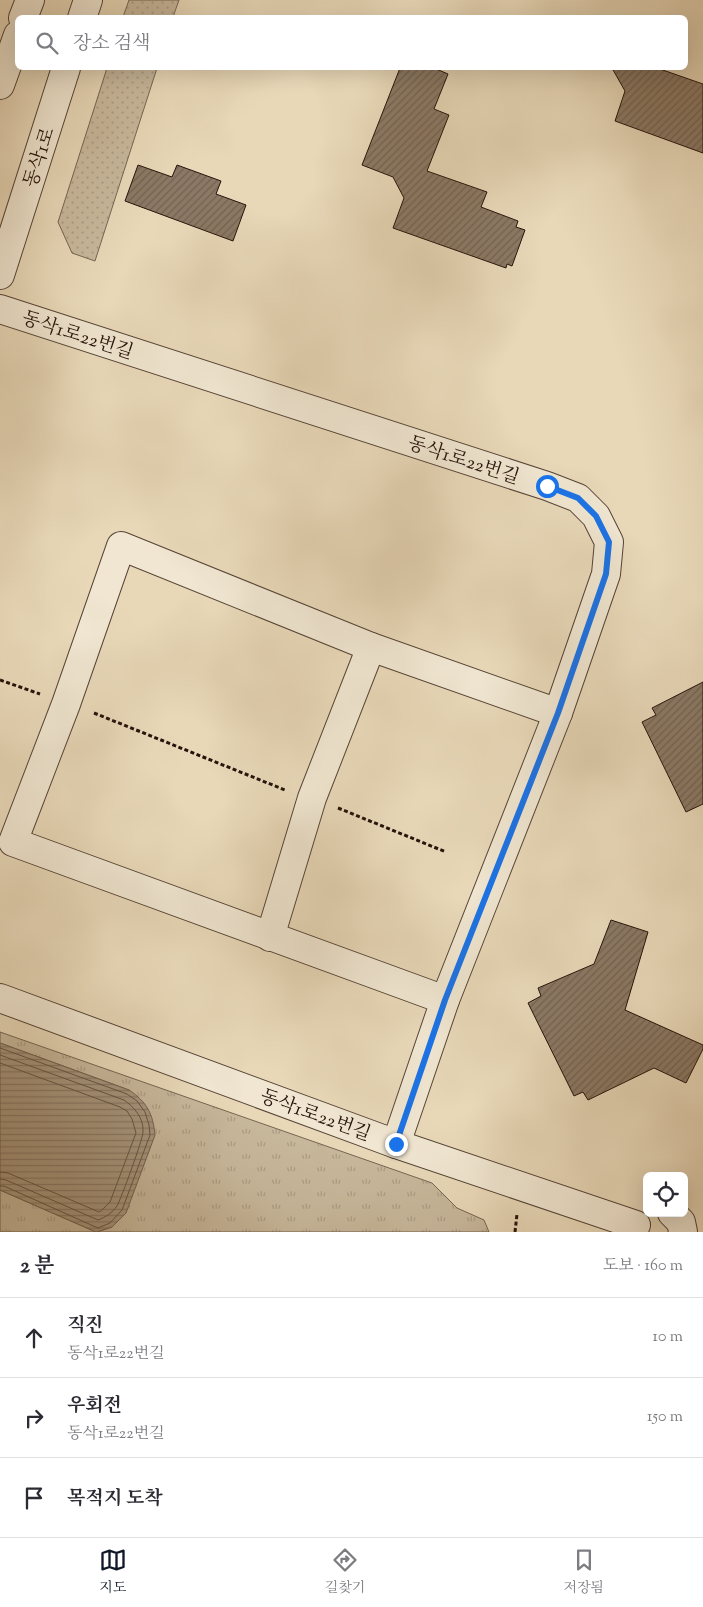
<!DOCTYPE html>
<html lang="ko">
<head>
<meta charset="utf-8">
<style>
  body { margin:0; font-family:"Sorts Mill Goudy","Noto Serif KR",serif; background:#f7f7f7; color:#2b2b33 }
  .controls { position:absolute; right:15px; bottom:15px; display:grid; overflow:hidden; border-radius:8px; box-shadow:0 5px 20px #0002 }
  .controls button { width:45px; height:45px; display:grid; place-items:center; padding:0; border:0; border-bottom:1px solid #e1e1e2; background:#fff; color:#2b2b33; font:25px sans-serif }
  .stop { position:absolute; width:15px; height:15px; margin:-11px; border:4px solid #1a73e8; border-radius:50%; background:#fff }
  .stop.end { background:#1a73e8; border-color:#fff; box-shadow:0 1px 5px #0008 }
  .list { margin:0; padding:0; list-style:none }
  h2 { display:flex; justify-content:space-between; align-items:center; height:65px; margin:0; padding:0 20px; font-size:21px }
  h2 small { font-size:16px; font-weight:400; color:#7c7c81 }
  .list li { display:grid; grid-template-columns:32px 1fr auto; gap:15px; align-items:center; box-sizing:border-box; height:80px; padding:0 20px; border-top:1px solid #e1e1e2 }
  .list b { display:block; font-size:19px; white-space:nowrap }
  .list p { margin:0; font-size:16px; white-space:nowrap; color:#7c7c81 }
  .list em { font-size:16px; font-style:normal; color:#7c7c81 }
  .icon { flex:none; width:28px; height:28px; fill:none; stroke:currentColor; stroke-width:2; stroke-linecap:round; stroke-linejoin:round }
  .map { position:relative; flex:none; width:703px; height:1232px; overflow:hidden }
  .search { position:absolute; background:#fff; box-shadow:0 5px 20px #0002; left:15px; right:15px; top:15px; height:55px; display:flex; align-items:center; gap:12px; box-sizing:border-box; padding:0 18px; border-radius:8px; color:#7c7c81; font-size:19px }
  .sheet { height:305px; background:#fff }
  nav { display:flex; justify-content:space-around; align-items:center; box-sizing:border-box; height:70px; border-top:1px solid #e1e1e2; background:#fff; font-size:14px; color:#7c7c81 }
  nav a { display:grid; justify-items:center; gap:2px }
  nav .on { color:#111827 }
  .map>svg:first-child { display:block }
  .grass { fill:url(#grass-dots); stroke:#766553 }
  .park { fill:url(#park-tufts); stroke:#766553 }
  .water { fill:url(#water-rules); stroke:#73614f }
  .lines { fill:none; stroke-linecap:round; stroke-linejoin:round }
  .shore { stroke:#665444; stroke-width:1 }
  .building { fill:url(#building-hatch); stroke:#26130b }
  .minor-casing { stroke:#564436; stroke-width:30 }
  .tertiary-casing { stroke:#564436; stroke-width:30 }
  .path { stroke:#26130b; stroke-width:3; stroke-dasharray:4 2.5; stroke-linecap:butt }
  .minor { stroke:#f0e6d1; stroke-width:28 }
  .tertiary { stroke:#f0e6d1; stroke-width:28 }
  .route { stroke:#1a73e8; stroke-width:6 }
  .labels { text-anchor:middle; stroke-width:4; stroke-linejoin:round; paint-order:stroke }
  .street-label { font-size:19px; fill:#26130b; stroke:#f0e6d1 }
</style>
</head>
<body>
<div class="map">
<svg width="703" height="1232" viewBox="0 0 703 1232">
  <defs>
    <pattern id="grass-dots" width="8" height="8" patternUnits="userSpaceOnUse" patternTransform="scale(1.25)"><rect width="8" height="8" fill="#c7b79b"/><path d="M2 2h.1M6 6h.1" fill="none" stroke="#ab9c84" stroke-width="1.8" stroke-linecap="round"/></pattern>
    <pattern id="park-tufts" width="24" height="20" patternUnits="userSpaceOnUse" patternTransform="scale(1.25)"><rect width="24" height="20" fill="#c7b79b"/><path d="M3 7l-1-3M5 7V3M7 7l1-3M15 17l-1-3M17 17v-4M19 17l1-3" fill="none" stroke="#ab9c84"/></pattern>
    <pattern id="water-rules" width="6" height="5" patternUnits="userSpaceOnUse" patternTransform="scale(1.25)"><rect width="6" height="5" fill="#a6957d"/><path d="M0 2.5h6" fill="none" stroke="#877865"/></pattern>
    <pattern id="building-hatch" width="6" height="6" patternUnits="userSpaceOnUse" patternTransform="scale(1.25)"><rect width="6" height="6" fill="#8b7965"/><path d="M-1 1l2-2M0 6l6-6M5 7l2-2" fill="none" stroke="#716251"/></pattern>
  </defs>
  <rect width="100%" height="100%" fill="#e8d8b8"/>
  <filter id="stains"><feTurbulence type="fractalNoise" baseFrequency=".004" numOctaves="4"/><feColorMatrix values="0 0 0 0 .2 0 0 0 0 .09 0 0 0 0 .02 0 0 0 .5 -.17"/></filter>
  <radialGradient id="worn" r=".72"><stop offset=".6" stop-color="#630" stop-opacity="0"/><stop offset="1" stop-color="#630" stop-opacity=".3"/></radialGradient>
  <!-- grass -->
  <g class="grass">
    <polygon points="129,0 179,0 173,17 123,17"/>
    <polygon points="107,68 157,68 95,261 72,253 58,222"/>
  </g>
  <!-- park -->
  <g class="park">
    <polygon points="0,1032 432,1183 457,1208 484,1220 489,1232 97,1232 112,1227 129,1090 0,1043"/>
    <polygon points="0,1190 96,1232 0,1232"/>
  </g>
  <!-- water -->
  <path class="water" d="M0 1043 129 1090C147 1102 153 1114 155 1135L126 1213 112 1227 96 1232 0 1190Z"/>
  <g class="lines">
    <!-- shore -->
    <g class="shore">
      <polyline points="0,1048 127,1094 137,1101 145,1112 149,1125 150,1135 122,1210 110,1223 98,1228 4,1186 0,1186"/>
      <path d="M0 1055 124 1100C134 1107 144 1118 143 1132 143 1139 121 1199 117 1206 112 1213 106 1217 98 1220L6 1180 0 1179"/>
      <polyline points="0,1063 120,1107 127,1111 132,1119 136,1133 110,1202 102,1210 99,1212 8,1173 0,1172"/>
    </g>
  </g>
  <!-- building -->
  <g class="building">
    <polygon points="400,68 434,68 448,74 434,109 449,115 427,171 487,192 481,207 518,221 516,227 525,230 512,266 507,264 506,268 393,228 404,198 393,177 362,165"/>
    <polygon points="612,68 657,68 703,84 703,153 615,121 625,91"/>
    <polygon points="138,165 172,177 177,165 221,181 216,194 246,205 233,241 125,201"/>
    <polygon points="703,682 703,804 686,812 642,722 656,715 652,708"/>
    <polygon points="611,920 648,932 625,1010 703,1045 703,1049 686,1083 654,1068 588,1100 583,1092 574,1096 528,1003 541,996 538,988 594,964"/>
  </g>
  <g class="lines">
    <!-- minor casing -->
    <g class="minor-casing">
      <g id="minor">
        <polyline points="0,309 547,486 578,498 596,516 609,542 606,574 558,713 445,1000 396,1144 0,998"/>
        <polyline points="270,937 312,798 371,647"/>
        <polyline points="445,1000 13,842 66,704 121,546 371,647 558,713"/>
        <polyline points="396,1144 636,1225"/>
        <polyline points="672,1213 681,1222 683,1232"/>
      </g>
    </g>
    <!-- tertiary casing -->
    <g class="tertiary-casing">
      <g id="tertiary">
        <polyline points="23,18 30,0"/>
        <polyline points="82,18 88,0"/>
        <polyline points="0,85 18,35"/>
        <polyline points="0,275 66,68"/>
      </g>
    </g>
    <!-- path -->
    <g class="path">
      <polyline points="0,680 40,694"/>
      <polyline points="94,713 285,790"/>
      <polyline points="338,808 446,852"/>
      <polyline points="515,1232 517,1214"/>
    </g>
    <!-- minor -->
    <use href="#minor" class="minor"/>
    <!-- tertiary -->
    <use href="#tertiary" class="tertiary"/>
  </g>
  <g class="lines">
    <!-- route -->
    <polyline class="route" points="396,1144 445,1000 558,713 606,574 609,542 596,516 578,498 547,486"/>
  </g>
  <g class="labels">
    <!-- street labels -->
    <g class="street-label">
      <text transform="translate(38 157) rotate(-72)" y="7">동삭1로</text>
      <text transform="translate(78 334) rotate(18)" y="7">동삭1로22번길</text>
      <text transform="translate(464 459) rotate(18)" y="7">동삭1로22번길</text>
      <text transform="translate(316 1114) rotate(20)" y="7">동삭1로22번길</text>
    </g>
  </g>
  <rect width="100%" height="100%" filter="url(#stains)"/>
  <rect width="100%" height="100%" fill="url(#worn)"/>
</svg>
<div class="controls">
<button><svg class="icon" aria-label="locate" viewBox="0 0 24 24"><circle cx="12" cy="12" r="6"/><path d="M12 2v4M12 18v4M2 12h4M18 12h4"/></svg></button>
</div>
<div class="stop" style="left:547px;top:486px"></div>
<div class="stop end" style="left:396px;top:1144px"></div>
<div class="search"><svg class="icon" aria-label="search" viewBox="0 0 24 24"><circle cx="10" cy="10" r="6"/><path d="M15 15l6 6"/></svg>장소 검색</div>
</div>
<section class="sheet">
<h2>2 분<small>도보 · 160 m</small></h2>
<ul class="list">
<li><svg class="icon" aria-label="ahead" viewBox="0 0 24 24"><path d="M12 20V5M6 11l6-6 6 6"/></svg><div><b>직진</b><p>동삭1로22번길</p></div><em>10 m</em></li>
<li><svg class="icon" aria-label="right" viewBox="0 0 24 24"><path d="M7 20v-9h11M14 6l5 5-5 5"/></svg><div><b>우회전</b><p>동삭1로22번길</p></div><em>150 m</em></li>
<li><svg class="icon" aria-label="arrive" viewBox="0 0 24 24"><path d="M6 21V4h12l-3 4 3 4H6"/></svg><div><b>목적지 도착</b></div></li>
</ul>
</section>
<nav>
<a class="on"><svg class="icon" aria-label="map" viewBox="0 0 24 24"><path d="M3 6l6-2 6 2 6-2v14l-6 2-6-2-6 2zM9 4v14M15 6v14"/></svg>지도</a>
<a><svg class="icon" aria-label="directions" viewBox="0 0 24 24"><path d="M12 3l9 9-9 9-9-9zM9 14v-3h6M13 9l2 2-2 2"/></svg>길찾기</a>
<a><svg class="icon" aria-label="saved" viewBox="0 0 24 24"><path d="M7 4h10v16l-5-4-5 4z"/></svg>저장됨</a>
</nav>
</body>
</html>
